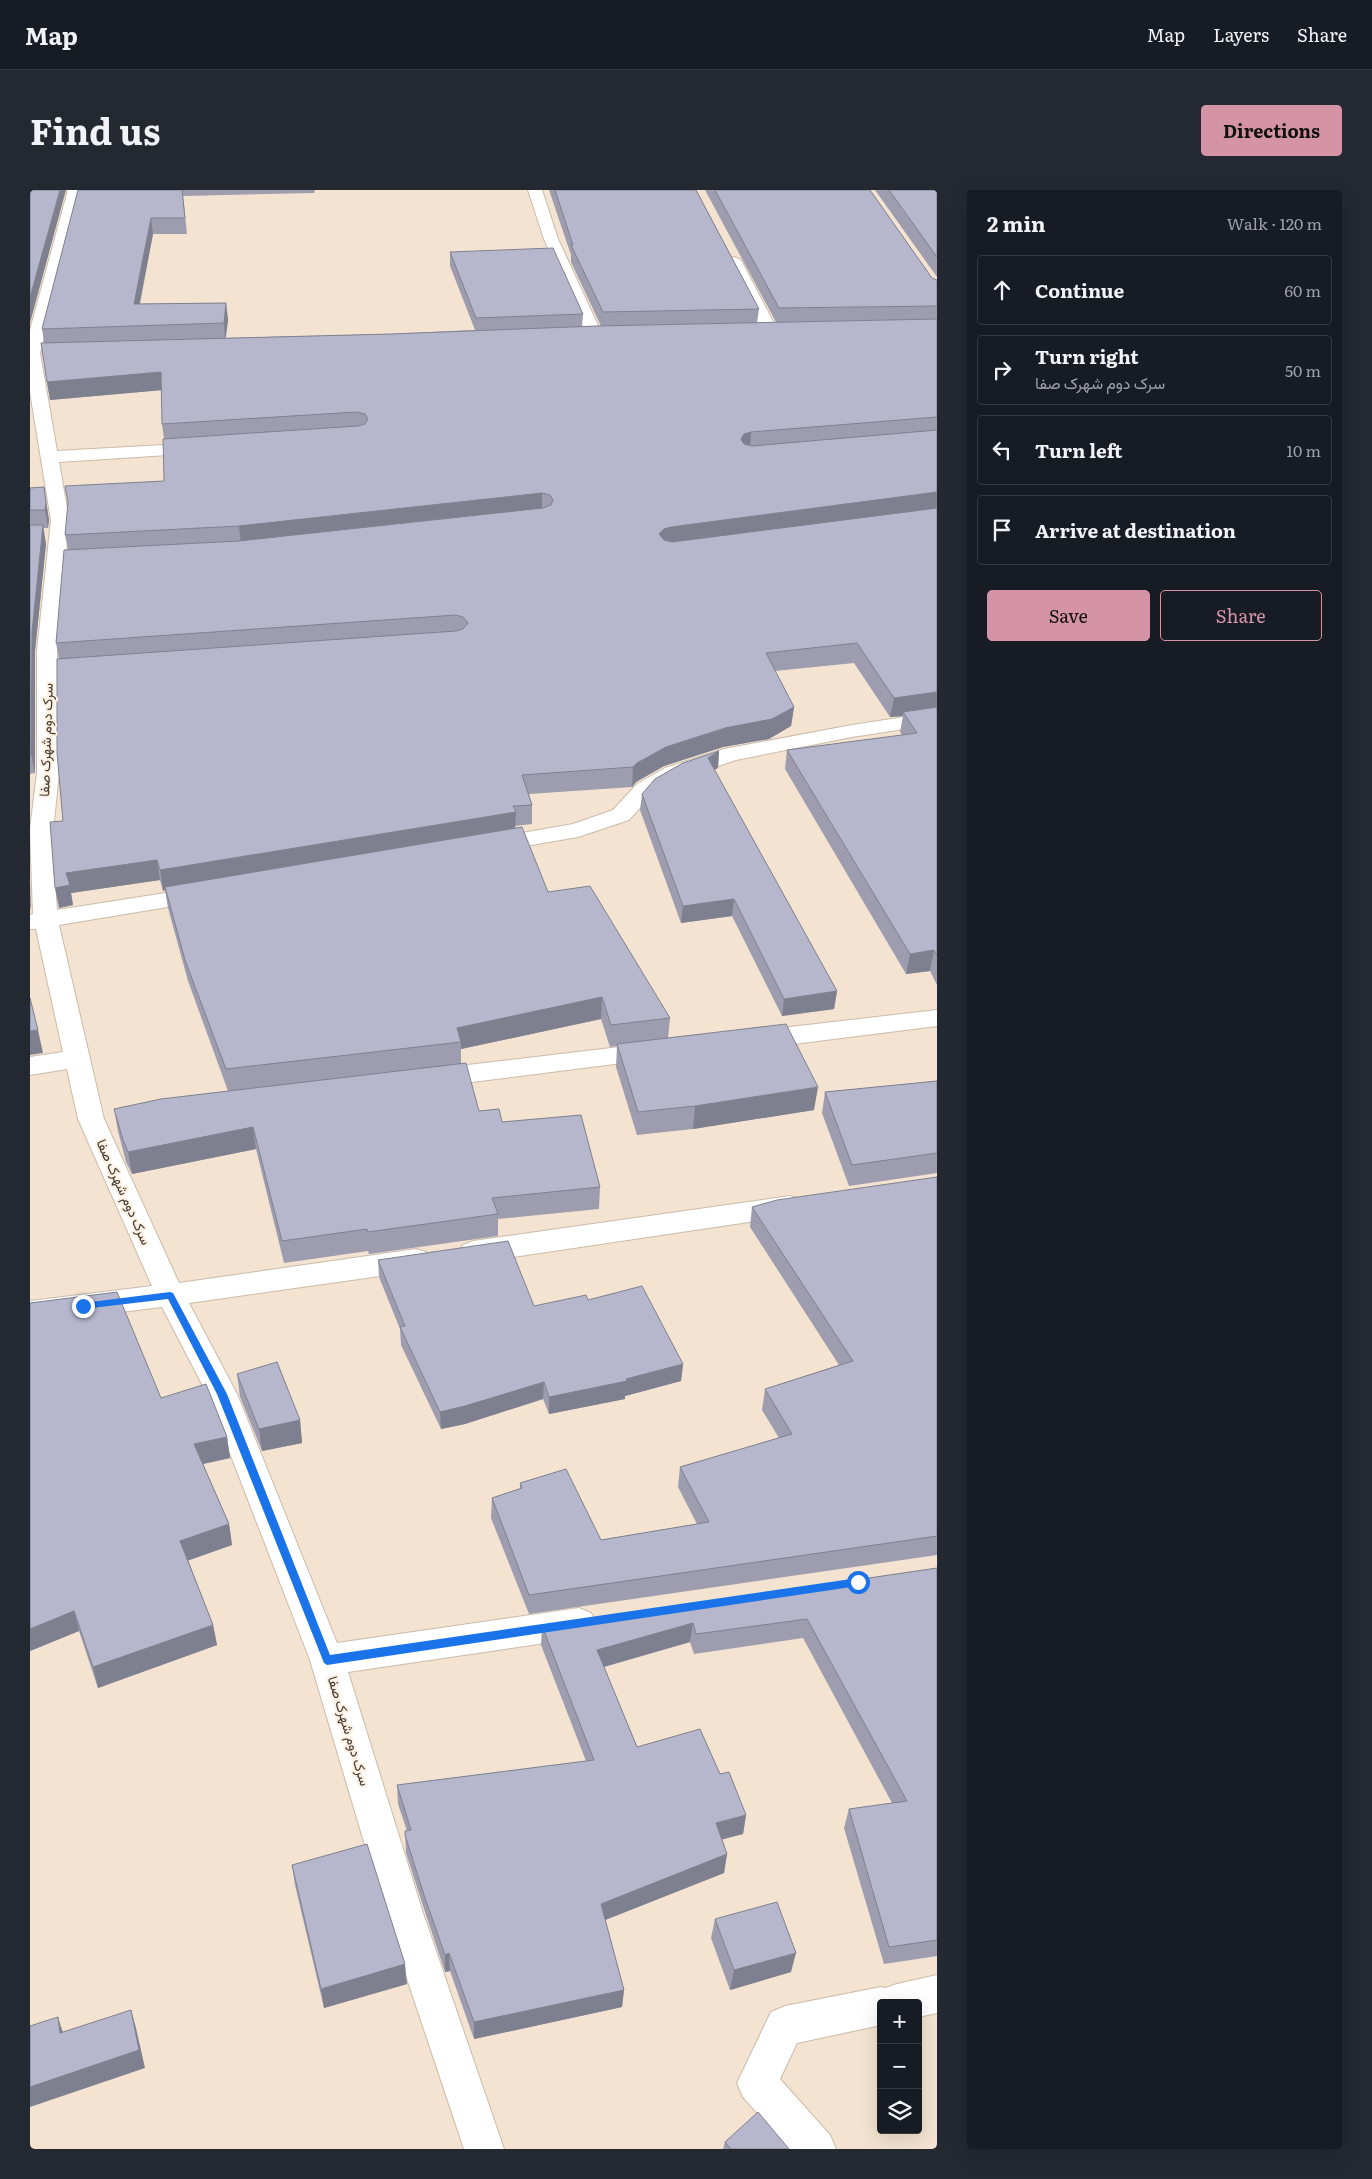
<!DOCTYPE html>
<html lang="en">
<head>
<meta charset="utf-8">
<style>
  body { margin:0; font-family:Literata,Vazirmatn,serif; background:#242831; color:#f1f3f6 }
  .controls { position:absolute; right:15px; bottom:15px; display:grid; overflow:hidden; border-radius:5px; box-shadow:0 5px 20px #0002 }
  .controls button { width:45px; height:45px; display:grid; place-items:center; padding:0; border:0; border-bottom:1px solid #363941; background:#171b24; color:#f1f3f6; font:25px sans-serif }
  .stop { position:absolute; width:15px; height:15px; margin:-11px; border:4px solid #1a73e8; border-radius:50%; background:#fff }
  .stop.end { background:#1a73e8; border-color:#fff; box-shadow:0 1px 5px #0008 }
  .list { margin:0; padding:0; list-style:none }
  h2 { display:flex; justify-content:space-between; align-items:center; height:65px; margin:0; padding:0 20px; font-size:21px }
  h2 small { font-size:16px; font-weight:400; color:#9ea1a6 }
  .list li { display:grid; grid-template-columns:32px 1fr auto; gap:15px; align-items:center; box-sizing:border-box; height:70px; margin:0 10px 10px; padding:0 10px; border:1px solid #363941; border-radius:5px }
  .list b { display:block; font-size:19px; white-space:nowrap }
  .list p { margin:0; font-size:16px; white-space:nowrap; color:#9ea1a6 }
  .list em { font-size:16px; font-style:normal; color:#9ea1a6 }
  .actions { display:flex; gap:10px; padding:15px 20px }
  .actions a { flex:1; padding:11px 0; border:1px solid #d594a6; border-radius:5px; text-align:center; font-size:18px; color:#d594a6 }
  .actions .main { background:#d594a6; color:#111 }
  .icon { flex:none; width:28px; height:28px; fill:none; stroke:currentColor; stroke-width:2; stroke-linecap:round; stroke-linejoin:round }
  .map { position:relative; flex:none; width:907px; height:1959px; overflow:hidden; border-radius:5px }
  header { display:flex; align-items:center; gap:30px; box-sizing:border-box; height:70px; padding:0 25px; background:#171b24; border-bottom:1px solid #363941 }
  header strong { font-size:24px }
  nav { display:flex; gap:28px; margin-inline-start:auto; font-size:18px }
  .intro { display:flex; align-items:center; justify-content:space-between; box-sizing:border-box; height:120px; padding:0 30px }
  h1 { margin:0; font-size:35px }
  .button { padding:12px 22px; border-radius:5px; background:#d594a6; color:#111; font-size:18px; font-weight:700 }
  main { display:flex; gap:30px; padding:0 30px }
  aside { flex:1; background:#171b24; border-radius:5px; box-shadow:0 5px 20px #0002 }
  .map>svg:first-child { display:block }
  .lines { fill:none; stroke-linecap:round; stroke-linejoin:round }
  .minor-casing { stroke:#cbbba9; stroke-width:2 }
  .minor { fill:#fff; fill-rule:evenodd }
  .wall { fill:#9d9daf }
  .shaded-wall { fill:#7f808f }
  .building { fill:#b6b7cc; stroke:#7f808f }
  .route { fill:#1a73e8 }
  .labels { text-anchor:middle; stroke-width:4; stroke-linejoin:round; paint-order:stroke }
  .street-label { font-size:14px; fill:#403a33; stroke:#fef0e1 }
</style>
</head>
<body>
<header>
<strong>Map</strong>
<nav><a>Map</a><a>Layers</a><a>Share</a></nav>
</header>
<div class="intro"><h1>Find us</h1><a class="button">Directions</a></div>
<main>
<div class="map">
<svg width="907" height="1959" viewBox="0 0 907 1959">
  <rect width="100%" height="100%" fill="#f3e3d0"/>
  <g class="lines">
    <!-- minor casing -->
    <g class="minor-casing">
      <g id="minor">
        <polygon points="38,0 52,0 10,163 27,261 169,253 175,254 178,258 175,262 169,263 29,272 39,330 27,461 29,583 22,651 27,720 174,697 182,699 186,704 182,709 174,711 29,735 74,929 149,1093 386,1059 396,1062 400,1070 396,1078 386,1081 159,1113 207,1204 307,1453 549,1418 561,1423 566,1433 561,1443 549,1448 318,1482 393,1723 474,1959 434,1959 355,1723 280,1470 177,1204 132,1117 0,1133 0,1111 122,1096 48,929 37,879 0,885 0,867 33,862 6,739 0,739 0,725 3,724 0,639 7,583 7,461 21,330 0,202 0,140"/>
        <polygon points="498,0 512,0 528,49 573,146 571,149 559,149 557,146 514,49"/>
        <polygon points="704,67 709,69 712,72 748,141 746,144 734,144 732,141 696,72 699,69"/>
        <polygon points="907,522 907,534 822,547 706,570 651,588 623,604 599,630 548,647 460,662 452,660 448,655 452,650 543,634 583,620 607,594 635,578 694,559 822,535"/>
        <polygon points="907,820 907,836 725,859 716,856 712,850 716,844 725,841"/>
        <polygon points="623,853 632,856 636,862 632,868 403,897 394,894 390,888 394,882 403,879"/>
        <polygon points="760,1006 770,1009 774,1016 770,1023 760,1026 443,1073 433,1069 429,1062 433,1055 443,1051"/>
        <polygon points="907,1785 907,1823 888,1827 888,1813 851,1813 851,1835 767,1853 750,1889 800,1945 806,1959 759,1959 713,1907 707,1893 741,1822 755,1816 851,1797 855,1798 867,1794"/>
      </g>
    </g>
    <!-- minor -->
    <use href="#minor" class="minor"/>
  </g>
  <!-- wall -->
  <g class="wall">
    <polygon points="48,0 285,0 284,3 153,6 157,44 123,44 110,114 196,113 198,130 196,148 361,144 445,140 420,76 420,62 553,124 552,136 571,136 541,72 541,65 519,0 666,0 729,119 727,133 746,132 675,0 840,0 902,88 907,90 907,795 900,781 876,784 755,579 757,560 872,545 870,542 873,526 860,527 824,473 745,481 764,517 761,536 739,549 693,557 634,576 606,592 602,597 499,604 502,615 502,634 485,636 485,638 518,702 640,828 638,848 784,920 663,939 607,945 586,877 587,856 580,857 571,829 431,859 431,873 449,921 472,932 570,997 569,1019 468,1029 468,1046 339,1064 338,1061 254,1073 226,959 102,984 96,972 88,941 84,919 198,901 158,791 138,718 135,700 133,701 130,690 41,703 43,715 29,718 33,631 29,469 26,453 38,360 35,345 134,291 134,249 132,234 132,200 20,210 11,153 14,153 12,139"/>
    <polygon points="845,0 907,0 907,87"/>
    <polygon points="14,297 19,330 18,338 13,338 16,354 5,461 5,583 0,584 0,298"/>
    <polygon points="689,561 688,578 684,580 807,801 804,819 752,826 702,726 651,733 610,620 612,604"/>
    <polygon points="907,891 907,983 819,996 792,923 795,902"/>
    <polygon points="907,987 907,1365 499,1424 461,1328 462,1308 490,1299 490,1293 571,1350 667,1334 648,1297 650,1277 749,1248 732,1220 735,1199 809,1175 720,1037 722,1017"/>
    <polygon points="348,1070 504,1116 558,1110 653,1174 651,1191 595,1206 595,1209 519,1224 513,1209 435,1234 411,1239 371,1155 370,1139 349,1087"/>
    <polygon points="207,1184 270,1230 272,1253 232,1261 210,1207"/>
    <polygon points="131,1208 197,1247 200,1268 173,1274 199,1334 202,1355 158,1370 183,1435 187,1455 68,1498 49,1441 0,1461"/>
    <polygon points="907,1378 907,1766 854,1774 814,1638 819,1619 862,1613 773,1448 664,1464 660,1452 574,1477 607,1557 690,1584 716,1625 713,1644 692,1649 697,1664 694,1683 575,1730 594,1800 592,1817 444,1849 420,1781 415,1782 395,1722 376,1663 375,1641 377,1641 368,1614 367,1595 556,1571 511,1455 512,1436"/>
    <polygon points="262,1675 377,1794 294,1818 265,1695"/>
    <polygon points="685,1729 761,1782 700,1800 681,1748"/>
    <polygon points="695,1952 759,1959 693,1959"/>
  </g>
  <!-- shaded-wall -->
  <g class="shaded-wall">
    <polygon points="30,0 36,0 0,133 0,107"/>
    <polygon points="121,28 123,44 106,131 104,114"/>
    <polygon points="196,113 198,130 195,150 194,133"/>
    <polygon points="131,182 133,200 20,210 17,192"/>
    <polygon points="721,242 720,260 709,267 711,249 714,244"/>
    <polygon points="907,302 907,320 628,363 629,344 634,339 641,337"/>
    <polygon points="512,303 512,321 211,354 209,336"/>
    <polygon points="16,312 19,330 18,338 15,320"/>
    <polygon points="13,335 16,354 5,461 5,583 1,564 2,442"/>
    <polygon points="907,502 907,521 873,522 873,526 860,527 864,508"/>
    <polygon points="764,517 761,536 739,549 693,557 634,576 606,592 602,597 603,577 607,573 636,557"/>
    <polygon points="689,561 688,578 676,584 678,568"/>
    <polygon points="486,622 485,642 135,697 135,700 133,701 130,680"/>
    <polygon points="127,670 130,690 41,703 43,715 29,718 25,698 36,683"/>
    <polygon points="0,692 1,721 0,716"/>
    <polygon points="704,709 702,726 651,733 653,716"/>
    <polygon points="904,760 900,781 876,784 880,764"/>
    <polygon points="807,801 804,819 752,826 754,809"/>
    <polygon points="572,807 571,829 431,859 431,852 427,838"/>
    <polygon points="8,840 13,863 0,865 0,841"/>
    <polygon points="788,897 784,920 663,939 665,916"/>
    <polygon points="223,937 226,959 102,984 98,962"/>
    <polygon points="653,1174 651,1191 595,1206 595,1209 519,1224 519,1207 596,1189"/>
    <polygon points="514,1192 513,1209 435,1234 411,1239 410,1222"/>
    <polygon points="270,1230 272,1253 232,1261 229,1239"/>
    <polygon points="197,1247 200,1268 168,1275 164,1254"/>
    <polygon points="199,1334 202,1355 154,1372 150,1351"/>
    <polygon points="44,1421 49,1441 0,1461 0,1439"/>
    <polygon points="663,1433 660,1452 566,1479 567,1460"/>
    <polygon points="183,1435 187,1455 68,1498 63,1477"/>
    <polygon points="716,1625 713,1644 683,1652 686,1633"/>
    <polygon points="697,1664 694,1683 570,1732 571,1714"/>
    <polygon points="419,1763 420,1781 415,1782 415,1765"/>
    <polygon points="766,1763 761,1782 700,1800 704,1780"/>
    <polygon points="375,1774 377,1794 294,1818 291,1799"/>
    <polygon points="594,1800 592,1817 444,1849 444,1832"/>
    <polygon points="101,1820 106,1838 115,1878 0,1917 0,1897"/>
    <polygon points="28,1827 34,1846 30,1843"/>
  </g>
  <!-- building -->
  <g class="building">
    <polygon points="0,0 30,0 0,107"/>
    <polygon points="48,0 152,0 155,28 121,28 104,114 196,113 194,133 12,139"/>
    <polygon points="525,0 666,0 729,119 573,122 541,55 543,55"/>
    <polygon points="685,0 840,0 902,88 907,90 907,116 749,118"/>
    <polygon points="859,0 907,0 907,67"/>
    <polygon points="523,58 553,124 446,128 420,62"/>
    <polygon points="907,129 907,227 721,242 714,244 711,249 714,254 722,256 907,240 907,302 641,337 634,339 629,344 634,350 642,352 907,318 907,502 864,508 827,453 736,463 764,517 742,529 695,538 636,557 607,573 603,577 492,585 502,615 483,616 486,622 130,680 127,670 36,683 40,695 25,698 20,632 33,631 27,563 27,469 426,441 433,439 438,433 433,427 426,425 26,453 34,360 209,351 513,318 521,315 523,310 520,305 512,303 209,336 35,345 38,312 35,296 134,291 133,249 327,236 335,234 338,229 335,224 327,222 132,234 131,182 17,192 11,153 361,144 566,136"/>
    <polygon points="14,297 16,312 15,320 0,320 0,298"/>
    <polygon points="0,335 13,335 2,442 1,564 0,564"/>
    <polygon points="907,517 907,766 904,760 880,764 757,560 887,543 873,522"/>
    <polygon points="689,561 678,568 807,801 754,809 704,709 653,716 612,604 625,589 653,573"/>
    <polygon points="492,637 518,702 560,696 640,828 581,835 572,807 427,838 431,852 196,879 155,770 135,697"/>
    <polygon points="0,808 8,840 0,841"/>
    <polygon points="756,834 788,897 665,916 608,922 587,854"/>
    <polygon points="436,873 449,921 469,919 472,932 551,925 570,997 462,1008 468,1024 338,1042 337,1039 252,1051 223,937 98,962 93,950 84,919 131,909"/>
    <polygon points="907,891 907,963 822,975 795,902"/>
    <polygon points="907,987 907,1346 499,1405 462,1308 492,1298 490,1293 536,1279 571,1350 679,1332 650,1277 762,1244 735,1199 823,1171 722,1017 747,1010"/>
    <polygon points="478,1051 504,1116 556,1105 558,1110 612,1096 653,1174 596,1189 597,1191 519,1207 514,1192 435,1216 410,1222 370,1137 375,1136 348,1070"/>
    <polygon points="87,1102 131,1208 176,1194 197,1247 164,1254 199,1334 150,1351 183,1435 63,1477 44,1421 0,1439 0,1113"/>
    <polygon points="247,1172 270,1230 229,1239 207,1184"/>
    <polygon points="907,1378 907,1750 859,1757 819,1619 877,1611 777,1429 666,1444 663,1433 567,1460 607,1557 670,1539 690,1584 699,1582 716,1625 686,1633 697,1664 571,1714 594,1800 444,1832 419,1763 415,1765 394,1705 375,1645 375,1641 381,1640 367,1595 564,1570 512,1436"/>
    <polygon points="337,1654 375,1774 291,1799 262,1675"/>
    <polygon points="747,1712 766,1763 704,1780 685,1729"/>
    <polygon points="101,1820 109,1860 0,1897 0,1836 28,1827 30,1843"/>
    <polygon points="728,1922 759,1959 701,1959 695,1952"/>
  </g>
  <!-- route -->
  <polygon class="route" points="140,1102 143,1103 197,1204 300,1465 828,1388 833,1392 828,1396 297,1475 294,1473 187,1204 138,1109 53,1119 48,1116 53,1113"/>
  <g class="labels">
    <!-- street labels -->
    <g class="street-label">
      <text transform="translate(16 550) rotate(-88)" y="5">سرک دوم شهرک صفا</text>
      <text transform="translate(94 1002) rotate(66)" y="5">سرک دوم شهرک صفا</text>
      <text transform="translate(319 1541) rotate(73)" y="5">سرک دوم شهرک صفا</text>
    </g>
  </g>
</svg>
<div class="controls">
<button>+</button>
<button>−</button>
<button><svg class="icon" aria-label="layers" viewBox="0 0 24 24"><path d="M12 4l9 5-9 5-9-5zM3 14l9 5 9-5"/></svg></button>
</div>
<div class="stop" style="left:828px;top:1392px"></div>
<div class="stop end" style="left:53px;top:1116px"></div>
</div>
<aside>
<h2>2 min<small>Walk · 120 m</small></h2>
<ul class="list">
<li><svg class="icon" aria-label="ahead" viewBox="0 0 24 24"><path d="M12 20V5M6 11l6-6 6 6"/></svg><div><b>Continue</b></div><em>60 m</em></li>
<li><svg class="icon" aria-label="right" viewBox="0 0 24 24"><path d="M7 20v-9h11M14 6l5 5-5 5"/></svg><div><b>Turn right</b><p>سرک دوم شهرک صفا</p></div><em>50 m</em></li>
<li><svg class="icon" aria-label="left" viewBox="0 0 24 24"><path d="M17 20v-9H6M10 6l-5 5 5 5"/></svg><div><b>Turn left</b></div><em>10 m</em></li>
<li><svg class="icon" aria-label="arrive" viewBox="0 0 24 24"><path d="M6 21V4h12l-3 4 3 4H6"/></svg><div><b>Arrive at destination</b></div></li>
</ul>
<div class="actions"><a class="main">Save</a><a>Share</a></div>
</aside>
</main>
</body>
</html>
